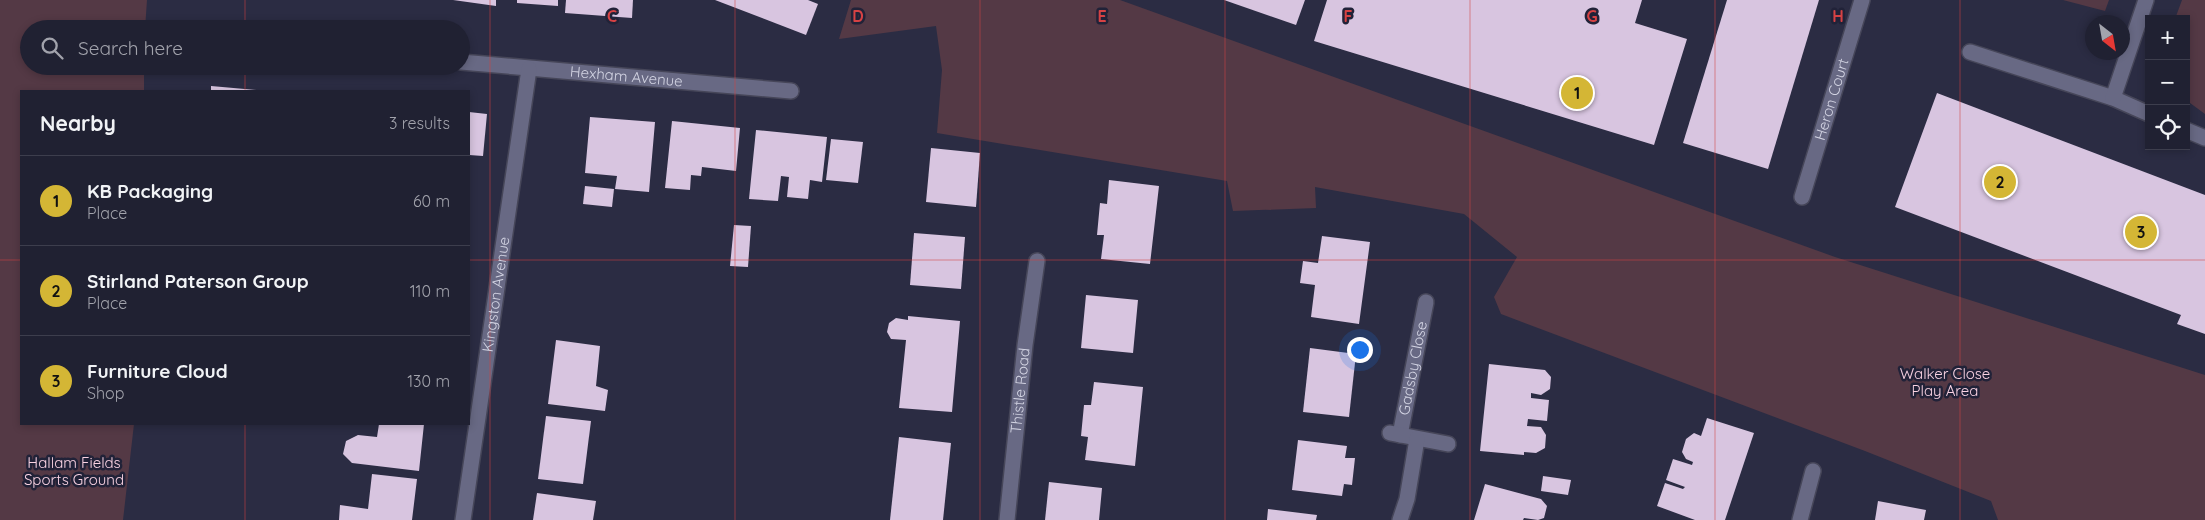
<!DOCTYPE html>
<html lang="en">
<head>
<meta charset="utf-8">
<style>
  body { margin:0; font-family:Quicksand,sans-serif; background:#2d2e3e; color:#f1f3f6 }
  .controls { position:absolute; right:15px; top:15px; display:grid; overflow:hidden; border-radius:0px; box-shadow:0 2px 8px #0003 }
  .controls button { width:45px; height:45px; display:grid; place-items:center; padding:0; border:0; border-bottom:1px solid #3d3e4d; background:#202132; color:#f1f3f6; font:25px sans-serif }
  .compass { position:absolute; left:2085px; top:15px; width:45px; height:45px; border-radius:50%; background:#202132; box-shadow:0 2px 8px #0003; rotate:149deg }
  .you { position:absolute; left:1359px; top:349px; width:18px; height:18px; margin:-12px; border:4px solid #fff; border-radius:50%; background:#1a73e8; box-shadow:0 0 0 8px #1a73e833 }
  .badge { display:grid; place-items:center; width:32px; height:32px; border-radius:50%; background:#d4b635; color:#111; font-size:16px; font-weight:700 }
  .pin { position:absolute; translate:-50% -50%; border:2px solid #fff; box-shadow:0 1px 5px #0006 }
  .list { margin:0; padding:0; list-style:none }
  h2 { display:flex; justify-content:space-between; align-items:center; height:65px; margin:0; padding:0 20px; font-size:21px }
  h2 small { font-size:16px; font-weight:400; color:#a2a3ac }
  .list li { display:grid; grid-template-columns:32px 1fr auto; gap:15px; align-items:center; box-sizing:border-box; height:90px; padding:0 20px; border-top:1px solid #3d3e4d }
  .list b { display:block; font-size:19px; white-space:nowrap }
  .list p { margin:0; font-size:16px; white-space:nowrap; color:#a2a3ac }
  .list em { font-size:16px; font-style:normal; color:#a2a3ac }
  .icon { flex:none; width:28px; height:28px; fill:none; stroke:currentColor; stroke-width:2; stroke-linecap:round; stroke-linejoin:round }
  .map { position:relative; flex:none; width:2205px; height:520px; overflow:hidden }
  .search { position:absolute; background:#202132; box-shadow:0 2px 8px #0003; left:20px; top:20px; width:450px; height:55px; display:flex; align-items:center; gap:12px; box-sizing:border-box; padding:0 18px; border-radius:28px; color:#a2a3ac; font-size:19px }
  .panel { position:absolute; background:#202132; box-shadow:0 2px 8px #0003; left:20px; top:90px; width:450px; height:335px; border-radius:0px }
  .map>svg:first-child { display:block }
  .green { fill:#543945 }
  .building { fill:#d8c5e0 }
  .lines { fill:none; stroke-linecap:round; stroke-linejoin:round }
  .service-casing { stroke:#464659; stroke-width:18 }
  .minor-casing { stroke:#464659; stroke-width:18 }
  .service { stroke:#686984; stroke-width:15 }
  .minor { stroke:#686984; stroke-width:15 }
  .grid { fill:none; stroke:#d64244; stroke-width:1; stroke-opacity:0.55 }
  .labels { text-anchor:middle; stroke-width:5; stroke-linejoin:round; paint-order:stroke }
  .street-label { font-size:15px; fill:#d3d4e3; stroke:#212238 }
  .park-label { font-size:15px; fill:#fad3e3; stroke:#212238 }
  .grid-label { font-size:16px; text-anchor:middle; font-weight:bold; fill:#d64244; stroke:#212238; stroke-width:5; stroke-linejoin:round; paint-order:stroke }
</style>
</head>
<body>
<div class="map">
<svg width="2205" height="520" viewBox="0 0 2205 520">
  <rect width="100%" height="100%" fill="#2b2c43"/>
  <!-- green -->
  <g class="green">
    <polygon points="0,0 147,0 145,29 29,29 29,66 144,66 144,91 21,91 21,424 134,424 123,520 0,520"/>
    <polygon points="851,0 1120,0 1835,257 2205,375 2205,520 1998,520 1991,501 1865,451 1501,314 1494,297 1517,257 1464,214 1315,187 1316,208 1233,211 1227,181 937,133 942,70 936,26 839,39"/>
    <polygon points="2063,0 2109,0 2105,11"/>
    <polygon points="2182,0 2205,0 2205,114 2186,100 2186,19 2175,19"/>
  </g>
  <!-- building -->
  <g class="building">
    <polygon points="453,0 496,0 496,6"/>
    <polygon points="517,0 558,0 558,6 517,3"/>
    <polygon points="566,0 633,0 632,18 565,13"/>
    <polygon points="715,0 808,0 818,4 806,35"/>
    <polygon points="1224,0 1305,0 1296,25"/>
    <polygon points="1327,0 1642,0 1635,23 1687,39 1654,145 1314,41"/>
    <polygon points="1727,0 1819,0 1768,169 1683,143"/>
    <polygon points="211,86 256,90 256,91 211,91"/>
    <polygon points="1937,93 2205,195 2205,334 2177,324 2181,315 1895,207"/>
    <polygon points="469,112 487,114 483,156 469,155"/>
    <polygon points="590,117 655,122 649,192 615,189 617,176 585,173"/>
    <polygon points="672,121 740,128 736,171 702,167 701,176 691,175 690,190 665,188"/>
    <polygon points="756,130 827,137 822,182 810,180 808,199 787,197 789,177 781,176 778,201 749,199"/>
    <polygon points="831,139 863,142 858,183 826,180"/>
    <polygon points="931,148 980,153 976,207 926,202"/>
    <polygon points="1109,180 1159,186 1150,264 1101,259 1104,235 1097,235 1100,203 1107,204"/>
    <polygon points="585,186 614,189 612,207 583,204"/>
    <polygon points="734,225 751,226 748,267 730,266"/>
    <polygon points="914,233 965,237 961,289 910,285"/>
    <polygon points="1322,236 1370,242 1359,324 1311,317 1315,285 1300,283 1303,261 1318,263"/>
    <polygon points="1086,295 1138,300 1133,353 1081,348"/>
    <polygon points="908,316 960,321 952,412 899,408 906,340 891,339 887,332 889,323 896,318 908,320"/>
    <polygon points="556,340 600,346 596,386 608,390 605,411 548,404"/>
    <polygon points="1310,348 1356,354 1349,417 1303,412"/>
    <polygon points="1489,364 1545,370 1551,377 1550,389 1541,395 1531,393 1531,398 1549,400 1547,421 1528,419 1527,426 1541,427 1546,435 1545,448 1536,453 1524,452 1524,455 1480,451"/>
    <polygon points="1094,382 1143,387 1135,466 1085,460 1088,437 1081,436 1084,405 1091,405"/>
    <polygon points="546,416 591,421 583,484 538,479"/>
    <polygon points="1707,418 1754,433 1725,520 1695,520 1657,506 1665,483 1683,489 1685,487 1666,480 1673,459 1692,465 1693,462 1686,459 1682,452 1686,439 1694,433 1701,436"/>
    <polygon points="379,424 424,424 419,471 352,463 343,454 346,441 358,435 377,437"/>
    <polygon points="899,437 951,443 943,520 890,520"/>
    <polygon points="1298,440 1347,446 1345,458 1355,458 1352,485 1344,484 1342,496 1292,490"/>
    <polygon points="372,474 417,479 412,520 339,520 340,505 368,509"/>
    <polygon points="1543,476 1571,480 1568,495 1541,491"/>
    <polygon points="1049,482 1102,488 1099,520 1045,520"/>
    <polygon points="1485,484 1541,499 1547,506 1544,518 1538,520 1524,518 1523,520 1474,520"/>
    <polygon points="537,493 596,501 593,520 533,520"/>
    <polygon points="1878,501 1926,510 1924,520 1875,520"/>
    <polygon points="1268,509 1317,515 1316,520 1267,520"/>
  </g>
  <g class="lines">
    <!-- service casing -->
    <g class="service-casing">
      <g id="service">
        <polyline points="1970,52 2113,98 2149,114"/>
        <polyline points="2113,98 2146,0"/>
        <polyline points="2186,130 2205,138"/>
        <path id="s1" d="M1802 197 1862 0"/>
        <path id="s2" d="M1400 435 1426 302"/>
        <polyline points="1800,520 1813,471"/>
      </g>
    </g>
    <!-- minor casing -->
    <g class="minor-casing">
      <g id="minor">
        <path id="s3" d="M461 62 791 91"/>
        <polyline points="1390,433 1448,444"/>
        <path id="s4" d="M463 520 529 69"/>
        <path id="s5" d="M1007 520 1025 345 1037 261"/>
        <polyline points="1400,520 1407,499 1417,439"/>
      </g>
    </g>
    <!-- service -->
    <use href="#service" class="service"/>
    <!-- minor -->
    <use href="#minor" class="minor"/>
  </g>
  <!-- grid -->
  <path class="grid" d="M245 0V29M490 0V520M735 0V520M980 0V520M1225 0V520M1470 0V520M1715 0V520M1960 0V520M245 66V91M0 260H21M469 260H2205M245 424V520"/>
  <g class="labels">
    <!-- street labels -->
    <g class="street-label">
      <text dy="5" stroke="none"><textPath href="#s3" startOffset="166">Hexham Avenue</textPath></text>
      <text dy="5" stroke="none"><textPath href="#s1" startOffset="102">Heron Court</textPath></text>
      <text dy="5" stroke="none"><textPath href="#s4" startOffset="228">Kingston Avenue</textPath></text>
      <text dy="5" stroke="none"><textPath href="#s2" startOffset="68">Gadsby Close</textPath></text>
      <text dy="5" stroke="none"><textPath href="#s5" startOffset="130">Thistle Road</textPath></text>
    </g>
    <!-- park labels -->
    <g class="park-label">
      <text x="1945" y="379">Walker Close<tspan x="1945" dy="17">Play Area</tspan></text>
      <text x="74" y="468">Hallam Fields<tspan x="74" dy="17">Sports Ground</tspan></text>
    </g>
  </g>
  <g class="grid-label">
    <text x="612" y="22">C</text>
    <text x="858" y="22">D</text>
    <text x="1102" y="22">E</text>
    <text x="1348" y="22">F</text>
    <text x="1592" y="22">G</text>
    <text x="1838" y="22">H</text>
  </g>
</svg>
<div class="controls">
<button>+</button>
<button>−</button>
<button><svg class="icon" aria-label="locate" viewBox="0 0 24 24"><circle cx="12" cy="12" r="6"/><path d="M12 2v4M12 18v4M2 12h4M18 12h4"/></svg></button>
</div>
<svg class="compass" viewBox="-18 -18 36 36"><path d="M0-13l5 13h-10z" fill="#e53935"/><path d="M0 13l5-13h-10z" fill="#a2a3ac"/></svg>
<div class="you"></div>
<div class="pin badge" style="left:1577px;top:93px">1</div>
<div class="pin badge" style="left:2000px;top:182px">2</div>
<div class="pin badge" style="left:2141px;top:232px">3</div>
<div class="search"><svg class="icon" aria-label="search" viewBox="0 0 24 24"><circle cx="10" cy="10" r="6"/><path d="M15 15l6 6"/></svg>Search here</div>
<section class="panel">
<h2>Nearby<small>3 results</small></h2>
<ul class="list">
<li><span class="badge">1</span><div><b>KB Packaging</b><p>Place</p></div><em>60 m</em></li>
<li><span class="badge">2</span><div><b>Stirland Paterson Group</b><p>Place</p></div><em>110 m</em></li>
<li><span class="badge">3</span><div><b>Furniture Cloud</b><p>Shop</p></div><em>130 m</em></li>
</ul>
</section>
</div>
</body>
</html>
